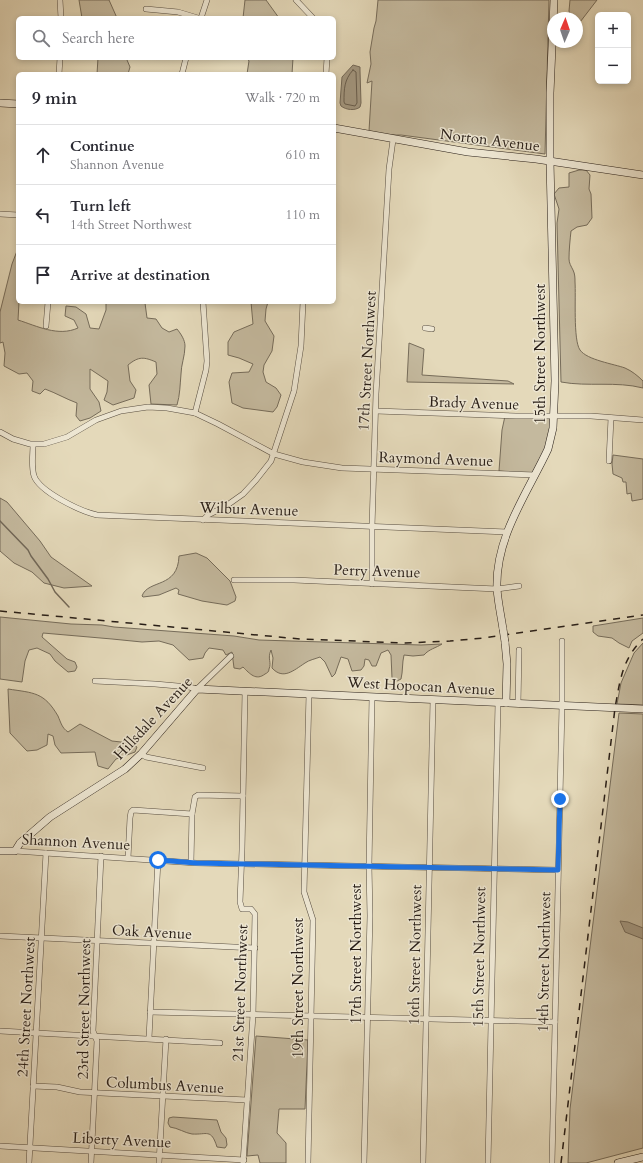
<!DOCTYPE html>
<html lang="en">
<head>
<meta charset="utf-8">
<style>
  body { margin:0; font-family:Cardo,serif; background:#f7f7f7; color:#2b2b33 }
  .controls { position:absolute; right:12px; top:12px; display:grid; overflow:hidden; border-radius:6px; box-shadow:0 2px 6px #0003 }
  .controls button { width:36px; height:36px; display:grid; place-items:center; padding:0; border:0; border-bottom:1px solid #e1e1e2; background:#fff; color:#2b2b33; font:20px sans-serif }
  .compass { position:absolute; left:547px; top:12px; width:36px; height:36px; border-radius:50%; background:#fff; box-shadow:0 2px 6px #0003; rotate:2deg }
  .stop { position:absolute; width:12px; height:12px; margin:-9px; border:3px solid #1a73e8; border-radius:50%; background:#fff }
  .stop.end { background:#1a73e8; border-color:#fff; box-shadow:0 1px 4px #0008 }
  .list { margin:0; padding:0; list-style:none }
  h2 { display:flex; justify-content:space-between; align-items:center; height:52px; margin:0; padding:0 16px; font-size:17px }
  h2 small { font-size:13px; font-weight:400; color:#7c7c81 }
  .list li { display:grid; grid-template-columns:26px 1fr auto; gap:12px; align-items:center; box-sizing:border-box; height:60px; padding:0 16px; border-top:1px solid #e1e1e2 }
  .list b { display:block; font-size:15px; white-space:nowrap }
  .list p { margin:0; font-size:13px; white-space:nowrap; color:#7c7c81 }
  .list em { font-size:13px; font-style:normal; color:#7c7c81 }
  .icon { flex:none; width:22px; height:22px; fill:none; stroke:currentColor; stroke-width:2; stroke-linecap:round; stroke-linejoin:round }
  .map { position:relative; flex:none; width:643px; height:1163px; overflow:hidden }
  .search { position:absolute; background:#fff; box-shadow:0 2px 6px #0003; left:16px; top:16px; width:320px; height:44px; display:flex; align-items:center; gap:10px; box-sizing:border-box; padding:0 14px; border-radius:6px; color:#7c7c81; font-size:15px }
  .panel { position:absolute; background:#fff; box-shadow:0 2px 6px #0003; left:16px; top:72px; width:320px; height:232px; border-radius:6px }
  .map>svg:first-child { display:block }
  .green { fill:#c4b99e; stroke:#766c5a }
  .water { fill:#a49983; stroke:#726858 }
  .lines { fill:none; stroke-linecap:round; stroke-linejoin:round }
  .shore { stroke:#665c4d; stroke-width:1 }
  .stream { stroke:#726858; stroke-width:1.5 }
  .street-casing { stroke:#574d40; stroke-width:6 }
  .secondary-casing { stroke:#281e17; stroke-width:8 }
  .street { stroke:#ede6d2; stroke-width:5 }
  .secondary { stroke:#ede6d2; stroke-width:7 }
  .rail { stroke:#281e17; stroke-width:1.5; stroke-dasharray:7 7; stroke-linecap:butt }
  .secondary-bridge-casing { stroke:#281e17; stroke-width:8; stroke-linecap:butt }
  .secondary-bridge { stroke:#ede6d2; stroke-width:7 }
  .route { stroke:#1a73e8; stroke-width:5 }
  .labels { text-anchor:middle; stroke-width:3; stroke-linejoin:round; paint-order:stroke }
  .street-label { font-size:15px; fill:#281e17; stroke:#ede6d2 }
</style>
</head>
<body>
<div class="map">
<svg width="643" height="1163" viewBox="0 0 643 1163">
  <rect width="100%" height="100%" fill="#e4d9ba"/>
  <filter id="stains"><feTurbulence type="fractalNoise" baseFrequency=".005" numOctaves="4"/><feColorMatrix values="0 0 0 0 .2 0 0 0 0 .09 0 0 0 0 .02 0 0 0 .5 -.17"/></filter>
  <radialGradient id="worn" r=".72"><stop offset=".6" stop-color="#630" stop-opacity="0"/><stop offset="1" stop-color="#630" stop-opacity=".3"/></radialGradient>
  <!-- green -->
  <g class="green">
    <polygon points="79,0 109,0 117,18 82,18"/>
    <polygon points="245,0 266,0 279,18 243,18"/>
    <polygon points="378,0 549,0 545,154 401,135 387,135 369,131 372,81 367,83 371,64 370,52 374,28 376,21"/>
    <polygon points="570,0 597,0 577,26 577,18 571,18 569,11"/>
    <polygon points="98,58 129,58 127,60 130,67 128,74 97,74"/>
    <polygon points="247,58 293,58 292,74 247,74 249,61"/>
    <path d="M579 170H586L590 175 589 189 591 194 592 218 587 225 577 227 571 231C570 240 569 250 569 259 569 263 571 266 573 270 575 274 575 278 575 282 576 296 573 340 580 350 587 360 614 364 625 368 632 371 638 376 643 381V388C616 381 588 387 561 382L557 223 559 209 554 194 559 188 569 187V173Z"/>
    <path d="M17 251 19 302 18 320C37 326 58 337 78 328L74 320 65 316 66 306 76 307 86 314 90 328 99 329 106 310V302H144L145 303 147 318 156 319 162 328 169 332 177 329C181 334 185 340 185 346 185 356 181 365 181 374 180 385 180 395 177 405L151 404 149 385 157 374 156 362C144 357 139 356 128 365L130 381 136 390 134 398 113 405 104 400 107 392 108 381 90 369V389L99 402 101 411 90 418 80 421 76 416 77 403C66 399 56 393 45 389L40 394 32 391 33 381 27 373 19 374 4 366 5 353 3 342 0 343V312L12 264Z"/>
    <polygon points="251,302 268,302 266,309 265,321 274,336 272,351 264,365 263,372 266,382 276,388 281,395 277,407 273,412 243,408 232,403 229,382 232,373 249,372 253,364 239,358 228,355 228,342 234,332 253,324"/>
    <polygon points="409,343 424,349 422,375 508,381 514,384 407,382"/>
    <polygon points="505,416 553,418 549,440 534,474 499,471 502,430"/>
    <polygon points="613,455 643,459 643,499 632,501 631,493 627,494 626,482 623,482 622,478 613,474 612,464"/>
    <polygon points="0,498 7,502 40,541 51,557 92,586 64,588 44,583 32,572 14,563 0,551"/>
    <path d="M196 553 207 558 230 581 236 597 235 601 227 605 202 601 178 594 179 590 176 588 159 595 143 597 142 596C148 579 178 589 179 556Z"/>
    <path d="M0 617 71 624 102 625 114 627 234 636 259 640 421 645 442 644C436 648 429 649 424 655L413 656 404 655C402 663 403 671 401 679L397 681 392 678 391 655 388 650 381 653 376 666H372L369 660 365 659 364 666 361 670 352 671 348 659 341 657 335 674 332 677 325 662 320 657C315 659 309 660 305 663 293 671 283 680 272 668L273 658 271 650C267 659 272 662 269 669 269 672 267 673 265 674 256 681 250 674 243 667L240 669 234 668 232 652 226 655 223 650 209 648 205 653 203 658 189 660 173 645 159 641 142 642 112 639 43 633 42 637 67 659 75 662 77 667 75 671 68 672 55 661 50 654 37 648 29 650 25 661 22 682 0 679Z"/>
    <polygon points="643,618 643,633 632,641 629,648 619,643 612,638 598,636 593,632 593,626"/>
    <polygon points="643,643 643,705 617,704 621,683 634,653"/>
    <path d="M8 689C34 693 44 692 58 716 61 723 62 728 68 732L80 724 112 741 130 743 137 747 135 752 116 759 108 769 98 766 95 752 61 753 55 745 53 736 48 734 47 745 37 750 27 751 10 733Z"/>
    <polygon points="619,713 643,714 643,1148 586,1163 568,1163 570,1109"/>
    <polygon points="256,1036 308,1040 305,1109 279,1109 277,1133 286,1143 286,1163 260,1163 258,1155 247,1156"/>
    <path d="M173 1117 217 1120 221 1132 226 1138 227 1145 225 1148 217 1147C211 1128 207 1135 192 1134 185 1133 178 1128 170 1127L168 1123 169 1118Z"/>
  </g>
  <!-- water -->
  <g class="water">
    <path d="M353 65 360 67V71L361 103 360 107C355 111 346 110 341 106L340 103 342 77Z"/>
    <polygon points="620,921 628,922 643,928 643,939 625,932"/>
  </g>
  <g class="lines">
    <!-- shore -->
    <path class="shore" d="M353 70 356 72 357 103 355 106 345 104 344 102C344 89 344 80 353 70Z"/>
    <!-- stream -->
    <polyline class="stream" points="0,521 28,550 31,556 48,579 55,592 69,607"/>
    <!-- street casing -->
    <g class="street-casing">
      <g id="street">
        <polyline points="60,0 61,18"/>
        <polyline points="296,0 313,18"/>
        <polyline points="146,9 178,12 198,18"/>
        <polyline points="201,18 207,0"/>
        <polyline points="59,74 60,58"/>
        <polyline points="182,74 186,58"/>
        <polyline points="326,74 327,58"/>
        <polyline points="0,214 18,215"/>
        <polyline points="46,326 48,302"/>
        <polyline points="425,328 432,329"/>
        <polyline points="376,411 516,416 591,416 643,420"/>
        <polyline points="195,413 206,370 207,361 203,302"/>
        <polyline points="0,432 13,439 30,444 44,444 67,437 96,420 121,411 148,407 167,408 195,413 218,424 274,454 303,462 342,468 535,475"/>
        <path d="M33 445C33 454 31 466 34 476 40 492 80 511 97 515L507 532"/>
        <polyline points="609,461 611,418"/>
        <polyline points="203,520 208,515 226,506 243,494 256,480 271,461 294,391 301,346 303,302"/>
        <polyline points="234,580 294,580 497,589 519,586"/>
        <polyline points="372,584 372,527 376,394 389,169 393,140"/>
        <polyline points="95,681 155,684 189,687 197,689 231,656"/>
        <polyline points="518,704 519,650"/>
        <polyline points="141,754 146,757 203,768"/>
        <polyline points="15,851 196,863 558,870"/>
        <polyline points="128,858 130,818 131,812 133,810 192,814"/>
        <polyline points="191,862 192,814 195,797 198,795 243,796"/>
        <polyline points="0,936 255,948"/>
        <polyline points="150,1012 555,1022"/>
        <polyline points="0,1031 220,1043"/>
        <polyline points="149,1038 158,860"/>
        <polyline points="33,1086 57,1087 80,1092 247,1100"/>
        <polyline points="0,1146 244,1160"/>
        <polyline points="29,1163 46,853"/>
        <polyline points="91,1163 97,1041 93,1031 101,856"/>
        <polyline points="159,1163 166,1039"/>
        <polyline points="243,1163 253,1015 255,914 251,909 242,909 240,902 242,850 245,692"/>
        <polyline points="308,1163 313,920 304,892 309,694"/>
        <polyline points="364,1163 370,916 369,866 372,697"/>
        <polyline points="423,1163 433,700"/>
        <polyline points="488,1163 498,703"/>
        <polyline points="552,1163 562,705 562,641"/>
      </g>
    </g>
    <!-- secondary casing -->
    <g class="secondary-casing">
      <g id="secondary">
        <polyline points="0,103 18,104"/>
        <polyline points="334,128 468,152 536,159 643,175"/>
        <path d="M503 629C501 616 498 602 497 589 495 537 527 494 548 449L553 428 555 381 550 161V93L554 0"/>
        <polyline points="505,642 507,664 506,703"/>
        <polyline points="0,851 15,851 20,843 50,817 125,769 141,754 197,689 643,709"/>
        <polyline points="618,1163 643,1157"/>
      </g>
    </g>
    <!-- street -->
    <use href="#street" class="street"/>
    <!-- secondary -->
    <use href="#secondary" class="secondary"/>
    <!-- rail -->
    <g class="rail">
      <polyline points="0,611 300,639 405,643 450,641 483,638 643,615"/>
      <path d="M561 1163 615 708C620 681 622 659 643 639"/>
    </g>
    <!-- secondary-bridge casing -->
    <g class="secondary-bridge-casing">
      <polyline id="secondary-bridge" points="503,629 505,642"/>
    </g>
    <!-- secondary-bridge -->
    <use href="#secondary-bridge" class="secondary-bridge"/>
  </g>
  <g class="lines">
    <!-- route -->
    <polyline class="route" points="158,860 196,863 558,870 560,799"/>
  </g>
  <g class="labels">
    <!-- street labels -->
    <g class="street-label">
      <text transform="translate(490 140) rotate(7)" y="5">Norton Avenue</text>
      <text transform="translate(540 354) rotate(-90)" y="5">15th Street Northwest</text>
      <text transform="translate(367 361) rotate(-87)" y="5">17th Street Northwest</text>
      <text transform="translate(474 403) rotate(2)" y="5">Brady Avenue</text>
      <text transform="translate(436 459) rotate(2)" y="5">Raymond Avenue</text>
      <text transform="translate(249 509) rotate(2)" y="5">Wilbur Avenue</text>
      <text transform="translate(377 571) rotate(2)" y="5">Perry Avenue</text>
      <text transform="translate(421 686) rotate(3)" y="5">West Hopocan Avenue</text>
      <text transform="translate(153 718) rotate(-47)" y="5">Hillsdale Avenue</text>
      <text transform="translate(76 842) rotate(3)" y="5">Shannon Avenue</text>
      <text transform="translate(152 932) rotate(3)" y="5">Oak Avenue</text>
      <text transform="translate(356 954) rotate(-90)" y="5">17th Street Northwest</text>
      <text transform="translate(415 955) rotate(-89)" y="5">16th Street Northwest</text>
      <text transform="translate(479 957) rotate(-89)" y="5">15th Street Northwest</text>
      <text transform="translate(544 962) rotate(-89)" y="5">14th Street Northwest</text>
      <text transform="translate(298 988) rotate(-90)" y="5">19th Street Northwest</text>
      <text transform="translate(240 993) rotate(-88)" y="5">21st Street Northwest</text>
      <text transform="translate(26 1007) rotate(-87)" y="5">24th Street Northwest</text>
      <text transform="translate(84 1009) rotate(-89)" y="5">23rd Street Northwest</text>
      <text transform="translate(165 1085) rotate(3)" y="5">Columbus Avenue</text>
      <text transform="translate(122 1140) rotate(3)" y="5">Liberty Avenue</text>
    </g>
  </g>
  <rect width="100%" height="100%" filter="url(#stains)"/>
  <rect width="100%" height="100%" fill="url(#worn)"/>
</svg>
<div class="controls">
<button>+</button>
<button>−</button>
</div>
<svg class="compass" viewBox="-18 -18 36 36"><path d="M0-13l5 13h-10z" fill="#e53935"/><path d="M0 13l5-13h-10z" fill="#7c7c81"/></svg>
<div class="stop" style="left:158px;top:860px"></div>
<div class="stop end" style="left:560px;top:799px"></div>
<div class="search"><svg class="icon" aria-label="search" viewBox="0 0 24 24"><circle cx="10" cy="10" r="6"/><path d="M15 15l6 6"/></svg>Search here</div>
<section class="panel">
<h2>9 min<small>Walk · 720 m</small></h2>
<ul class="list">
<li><svg class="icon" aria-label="ahead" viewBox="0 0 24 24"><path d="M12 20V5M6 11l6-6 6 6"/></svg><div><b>Continue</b><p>Shannon Avenue</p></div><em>610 m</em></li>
<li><svg class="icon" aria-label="left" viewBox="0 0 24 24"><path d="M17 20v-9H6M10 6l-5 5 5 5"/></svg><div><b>Turn left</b><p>14th Street Northwest</p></div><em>110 m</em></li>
<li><svg class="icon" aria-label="arrive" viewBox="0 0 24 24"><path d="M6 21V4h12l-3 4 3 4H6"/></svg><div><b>Arrive at destination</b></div></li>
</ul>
</section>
</div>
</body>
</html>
